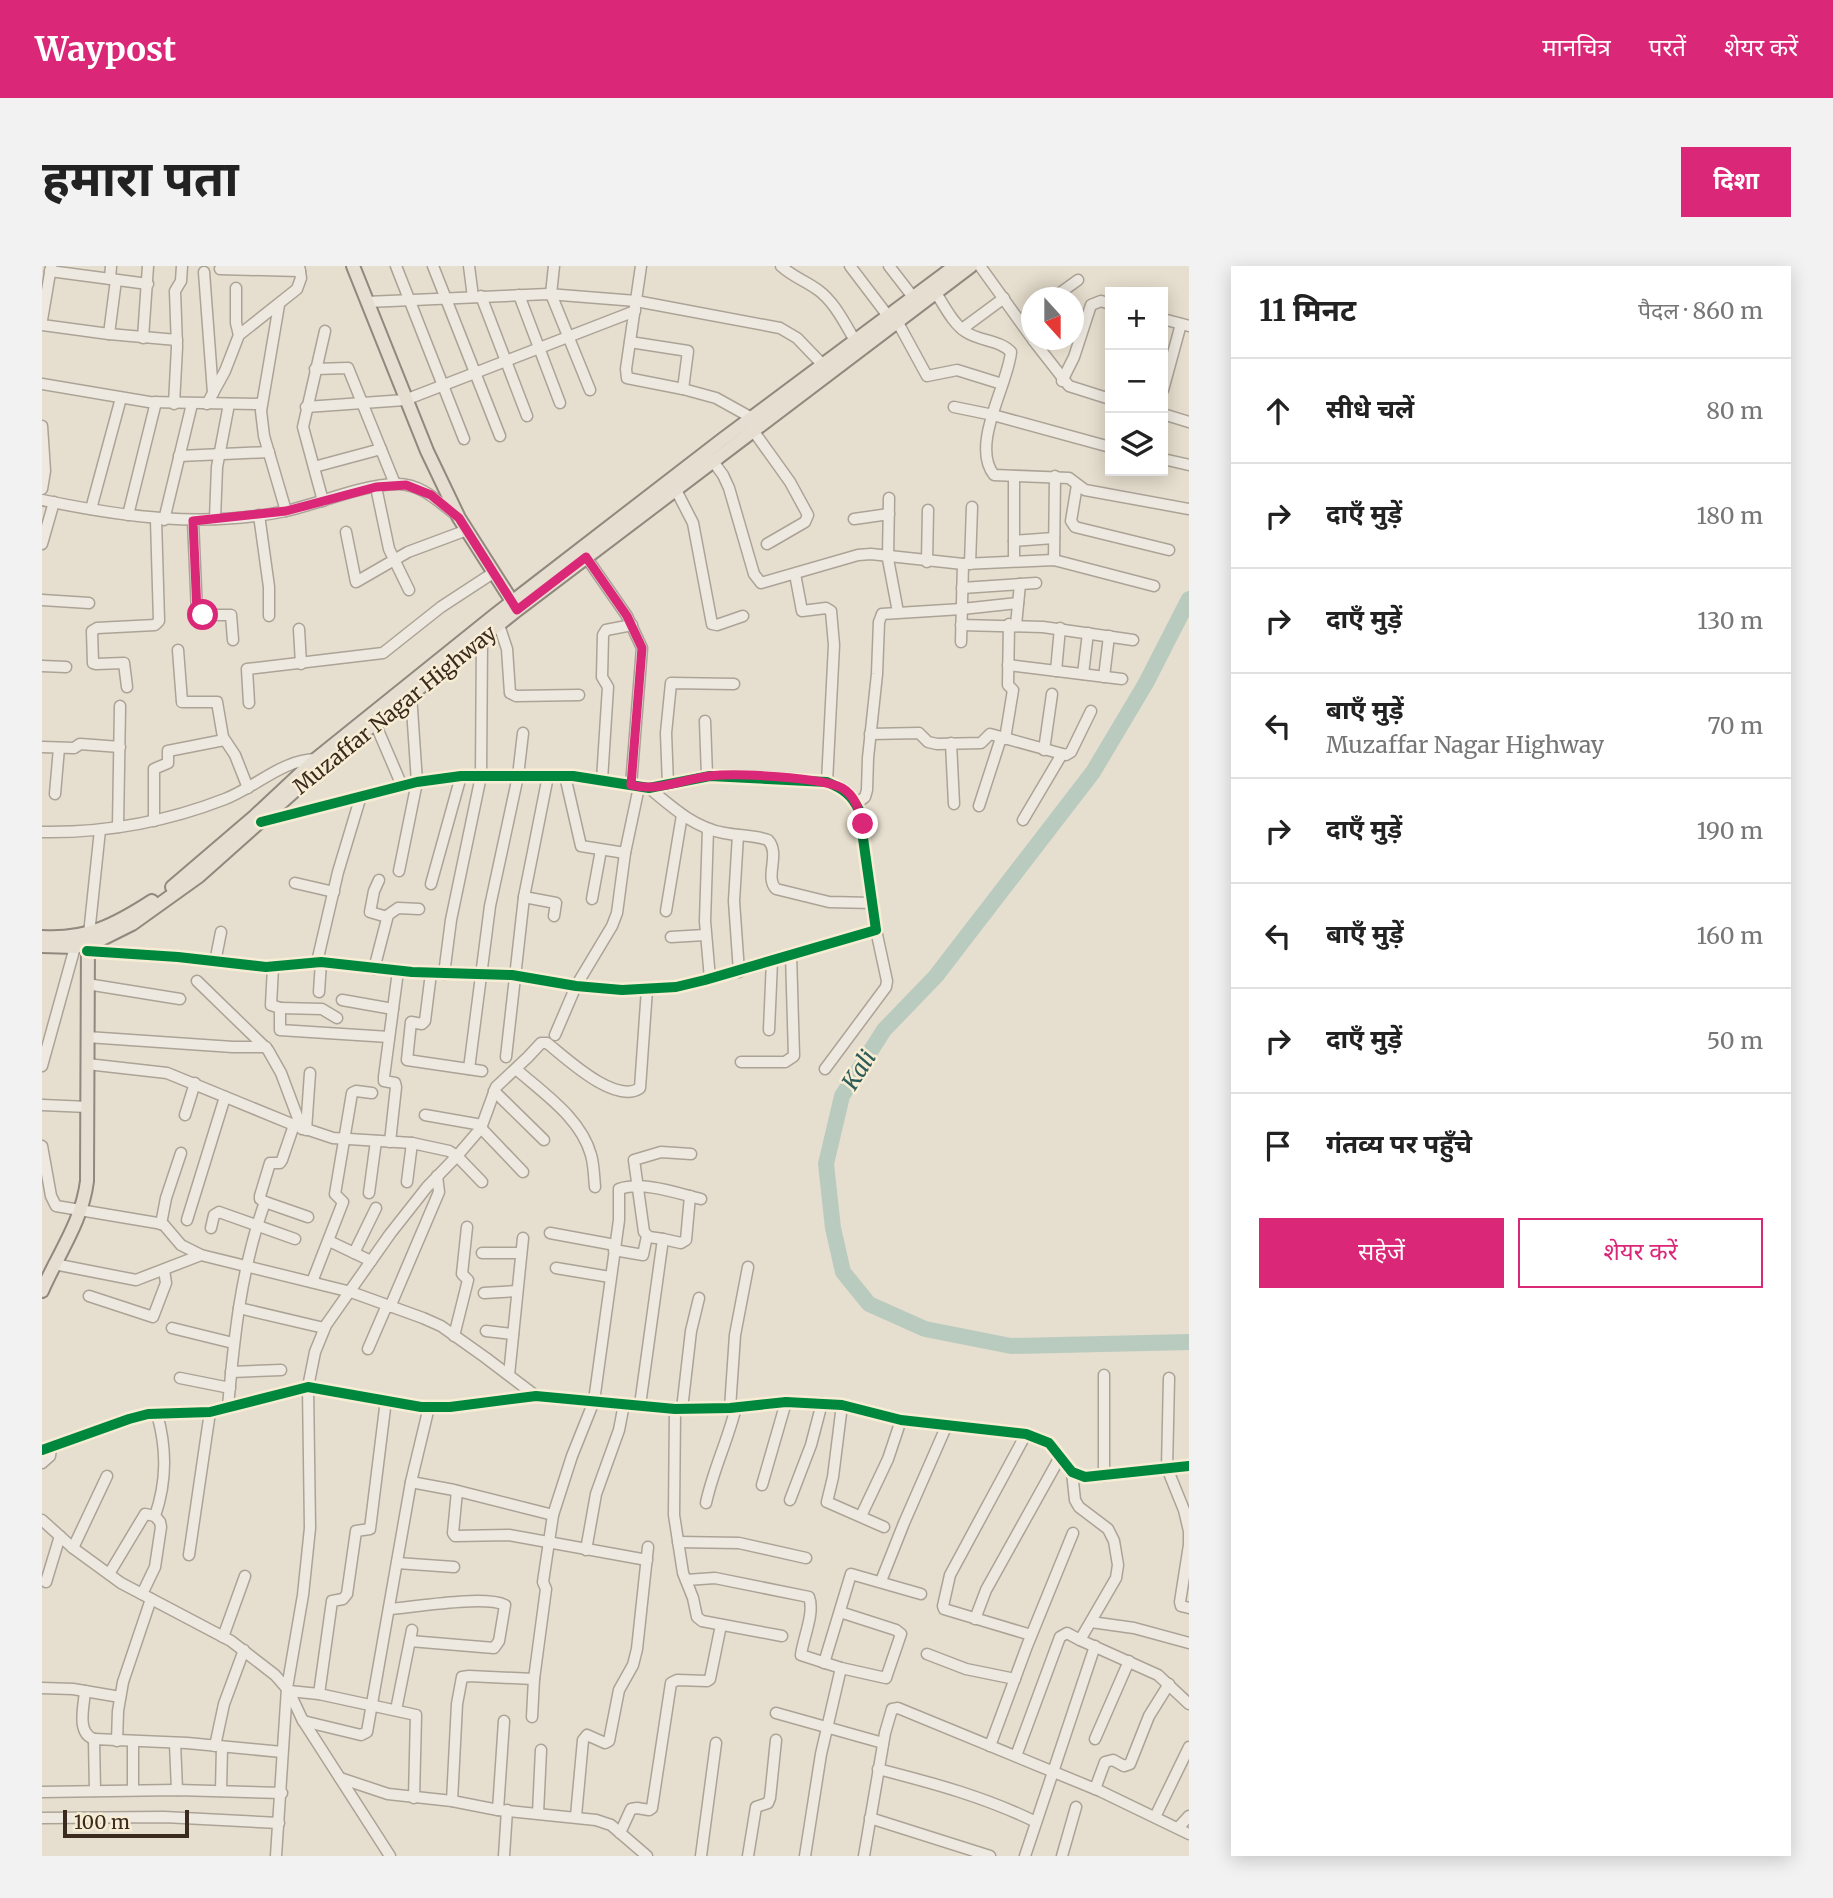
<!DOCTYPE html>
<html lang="hi">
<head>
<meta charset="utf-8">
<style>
  body { margin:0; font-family:Merriweather,"Noto Sans Devanagari",serif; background:#f2f2f2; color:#222 }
  .controls { position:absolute; right:21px; top:21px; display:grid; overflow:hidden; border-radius:0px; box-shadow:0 4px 18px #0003 }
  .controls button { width:63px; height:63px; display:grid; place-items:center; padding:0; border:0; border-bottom:2px solid #e0e0e0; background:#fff; color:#222; font:35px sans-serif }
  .compass { position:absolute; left:979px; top:21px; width:63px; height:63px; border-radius:50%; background:#fff; box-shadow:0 4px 18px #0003; rotate:159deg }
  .scale { position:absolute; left:21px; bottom:18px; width:126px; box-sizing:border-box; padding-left:7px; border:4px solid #3b2b1e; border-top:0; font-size:19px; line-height:24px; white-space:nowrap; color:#3b2b1e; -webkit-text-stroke:5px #f7ecd4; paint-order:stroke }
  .stop { position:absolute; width:21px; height:21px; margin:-16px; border:5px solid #db2777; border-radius:50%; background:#fff }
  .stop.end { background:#db2777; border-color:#fff; box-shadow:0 2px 7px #0008 }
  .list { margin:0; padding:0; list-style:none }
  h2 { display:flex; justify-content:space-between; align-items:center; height:91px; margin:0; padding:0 28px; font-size:30px }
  h2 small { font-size:23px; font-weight:400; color:#767676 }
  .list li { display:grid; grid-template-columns:46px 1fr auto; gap:21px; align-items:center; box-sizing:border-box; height:105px; padding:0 28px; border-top:2px solid #e0e0e0 }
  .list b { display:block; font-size:26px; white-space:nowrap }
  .list p { margin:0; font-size:23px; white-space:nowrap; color:#767676 }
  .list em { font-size:23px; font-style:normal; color:#767676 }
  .actions { display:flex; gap:14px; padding:21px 28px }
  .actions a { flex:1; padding:16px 0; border:2px solid #db2777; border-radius:0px; text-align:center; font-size:24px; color:#db2777 }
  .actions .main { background:#db2777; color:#fff }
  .icon { flex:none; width:38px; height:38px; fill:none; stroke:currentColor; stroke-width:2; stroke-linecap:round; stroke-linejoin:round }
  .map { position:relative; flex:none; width:1147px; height:1590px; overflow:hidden; border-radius:0px }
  header { display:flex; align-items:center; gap:42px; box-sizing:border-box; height:98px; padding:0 35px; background:#db2777; color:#fff }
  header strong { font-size:33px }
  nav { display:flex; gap:38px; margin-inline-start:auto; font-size:24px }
  .intro { display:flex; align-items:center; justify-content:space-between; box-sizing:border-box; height:168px; padding:0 42px }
  h1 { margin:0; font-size:49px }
  .button { padding:18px 32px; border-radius:0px; background:#db2777; color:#fff; font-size:24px; font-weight:700 }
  main { display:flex; gap:42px; padding:0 42px }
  aside { flex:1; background:#fff; border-radius:0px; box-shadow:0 4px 18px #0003 }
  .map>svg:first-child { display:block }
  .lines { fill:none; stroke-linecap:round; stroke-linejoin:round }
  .river { stroke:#b9cbbf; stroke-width:16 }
  .minor-casing { stroke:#aca397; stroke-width:13 }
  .major-casing { stroke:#91887e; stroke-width:16 }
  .minor { stroke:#eee9e0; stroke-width:10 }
  .major { stroke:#e6dfd1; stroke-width:12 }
  .cycleway-casing { stroke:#f7ecd4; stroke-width:15 }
  .cycleway { stroke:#00873e; stroke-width:10 }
  .route { stroke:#db2777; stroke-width:9 }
  .labels { text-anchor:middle; stroke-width:5; stroke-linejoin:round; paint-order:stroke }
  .street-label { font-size:21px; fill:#3b2b1e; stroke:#f7ecd4 }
  .water-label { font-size:23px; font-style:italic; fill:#2d5b57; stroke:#f7ecd4 }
</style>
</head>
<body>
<header>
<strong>Waypost</strong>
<nav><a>मानचित्र</a><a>परतें</a><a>शेयर करें</a></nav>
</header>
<div class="intro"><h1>हमारा पता</h1><a class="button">दिशा</a></div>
<main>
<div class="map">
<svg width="1147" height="1590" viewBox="0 0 1147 1590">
  <rect width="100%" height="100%" fill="#e6dece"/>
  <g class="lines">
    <!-- river -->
    <polyline class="river" points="1147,333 1104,417 1051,506 894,710 842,764 800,830 784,898 791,962 801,1006 827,1038 883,1063 969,1080 1147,1076"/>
    <!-- minor casing -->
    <g class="minor-casing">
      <g id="minor">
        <polyline points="354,0 422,173"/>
        <polyline points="391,0 458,170"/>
        <polyline points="427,0 431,31"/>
        <polyline points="512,0 509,28 548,124"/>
        <polyline points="599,0 584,103 585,112 641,123 674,132 710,152"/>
        <path d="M739 0C751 11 764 15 776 24 793 36 804 60 815 78"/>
        <polyline points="808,0 846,50"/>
        <polyline points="847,0 871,31"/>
        <polyline points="938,0 989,71"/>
        <polyline points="178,3 258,5"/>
        <polyline points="8,5 106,18"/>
        <polyline points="162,6 171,127"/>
        <polyline points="68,13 69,0"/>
        <polyline points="194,22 194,57 197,69"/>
        <path d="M894 27C902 39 911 58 924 66 937 75 958 74 969 86 966 119 928 179 952 209L1027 212 1043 224 1147 243"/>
        <polyline points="477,29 518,137"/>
        <polyline points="439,30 485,150"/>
        <polyline points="1011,32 1036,14"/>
        <polyline points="325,36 506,28 594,35 738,62 755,72 781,99"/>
        <polyline points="237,39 219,145 222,170 244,245"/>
        <polyline points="1121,53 1147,60"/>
        <polyline points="0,54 9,1"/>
        <polyline points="855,55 885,110 915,104 960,118"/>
        <polyline points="978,55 989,46"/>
        <polyline points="0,59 67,68 135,74"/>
        <polyline points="920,63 962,32"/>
        <polyline points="67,68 74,14"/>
        <polyline points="101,72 106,0"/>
        <polyline points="991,74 1027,120 1068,133"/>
        <polyline points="588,76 646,85 641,123"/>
        <polyline points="273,103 306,102 353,218"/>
        <polyline points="1020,115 1032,91 1049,39 1059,35 1068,38"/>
        <polyline points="0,118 107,136 219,138"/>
        <polyline points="1121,124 1139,58"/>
        <polyline points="132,138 135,81 133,25 139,15 140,0"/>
        <polyline points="165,138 183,105 197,69 255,23 259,12 257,0"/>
        <polyline points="264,141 363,134 593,45"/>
        <polyline points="912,141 951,149 1068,181"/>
        <polyline points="1121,148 1147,156"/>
        <polyline points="0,160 3,205 0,223"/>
        <polyline points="710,163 748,216 766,249 763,256 725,278"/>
        <polyline points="137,190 227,186"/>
        <polyline points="1121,193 1147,199"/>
        <polyline points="670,194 681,209 687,222 712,308 719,317 816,289 829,288 921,298 1012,294 1112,320"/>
        <polyline points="272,201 339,183"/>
        <polyline points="972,210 972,294"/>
        <polyline points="1035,219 1029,255 1033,261 1127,284"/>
        <polyline points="334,221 347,283 367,324"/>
        <polyline points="633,222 651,257 670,358 675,359 701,350"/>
        <polyline points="847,232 846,293 856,346"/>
        <path d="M0 234C82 251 161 262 244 245 279 237 319 219 354 218 378 217 396 235 414 249"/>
        <polyline points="281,235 261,161 283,65"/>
        <polyline points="49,243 79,132"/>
        <polyline points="86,249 114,136"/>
        <polyline points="217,249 227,321 227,350"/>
        <polyline points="173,253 175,201 187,138"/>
        <polyline points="812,253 847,248"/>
        <polyline points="122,254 150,138"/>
        <polyline points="151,255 155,346 159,349 189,349 191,374"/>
        <polyline points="304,266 314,316 366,286 425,264"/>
        <polyline points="972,275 1012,272"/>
        <polyline points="0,278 12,236"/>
        <polyline points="544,291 585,350 600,382 589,519"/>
        <polyline points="1012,294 1013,210"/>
        <polyline points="885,296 886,244"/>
        <polyline points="928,298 930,241"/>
        <polyline points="753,308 760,345 784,342 789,345 792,379 785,516"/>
        <polyline points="920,322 994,317"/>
        <polyline points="0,334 47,337"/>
        <polyline points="455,353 465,383 468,427 474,430 537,429"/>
        <polyline points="919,359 1001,361 1091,374"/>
        <polyline points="974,359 978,318"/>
        <polyline points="257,363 259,398"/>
        <polyline points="919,376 921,298"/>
        <polyline points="136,384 140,436 175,436 181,471 193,489 206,522"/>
        <polyline points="966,399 1080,413"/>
        <polyline points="0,400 24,401"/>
        <polyline points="1014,405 1018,362"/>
        <polyline points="1041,408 1046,367"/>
        <polyline points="1062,411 1067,370"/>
        <polyline points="85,421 82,397 54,398 51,397 50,365 55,362 113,359 117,355 114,253"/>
        <polyline points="207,437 205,403 341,387 399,341 451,307"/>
        <polyline points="663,455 665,510"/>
        <polyline points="333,457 360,520"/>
        <polyline points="828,468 877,467 886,476 895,478 939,477 948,468 1024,489 1029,486 1049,445"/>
        <polyline points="963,473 971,424 966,419 967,358"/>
        <polyline points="909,477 912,538"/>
        <polyline points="0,481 32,482 38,478 78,481"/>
        <polyline points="1002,484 1010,428"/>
        <polyline points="523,510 539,580 583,587"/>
        <polyline points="560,514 566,421 560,411 561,369 564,364 590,359"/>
        <polyline points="626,519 624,467 629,417 692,418"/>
        <path d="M607 522C630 541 651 561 682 567 697 570 712 569 726 574 739 588 722 611 734 623L787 636 831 637"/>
        <polyline points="13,528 17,482"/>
        <polyline points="814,538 823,531 825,524 826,492 835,408 837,356 840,348 920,343 976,337"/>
        <polyline points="937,540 959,472"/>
        <polyline points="981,554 1020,488"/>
        <polyline points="112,555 112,503 126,497 126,485 182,474"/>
        <polyline points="76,561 78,440"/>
        <polyline points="666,563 663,655 668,713"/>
        <path d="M0 566C63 567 124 556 183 533 214 521 241 493 275 493"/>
        <polyline points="696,569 692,635 697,706"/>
        <polyline points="357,605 375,516 369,428"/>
        <polyline points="337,614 332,625 328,646 345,651"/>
        <polyline points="253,617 292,626"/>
        <polyline points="389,618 419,510"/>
        <polyline points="482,631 514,637 512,650"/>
        <polyline points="550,633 559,584"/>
        <polyline points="624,645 640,549"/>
        <polyline points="47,668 58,564"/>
        <polyline points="629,671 663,669"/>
        <path d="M45 685 136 691 224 701 279 696 370 706 470 709 534 720 580 724 634 721 663 714 834 664 817 544C809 528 801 523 785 516L668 510 607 522 531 510H419L375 516 219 556"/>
        <polyline points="173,696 179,666"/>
        <polyline points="275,696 296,606 318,533"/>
        <polyline points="231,701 229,739 238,742 238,764 347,771"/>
        <polyline points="332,703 346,649 356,642 377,643"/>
        <polyline points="389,707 383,755 380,758 369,756 365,794 440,805"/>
        <polyline points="402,708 409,654 439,510 440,372"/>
        <polyline points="155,715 226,784 239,807 260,863"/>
        <polyline points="45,718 138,733"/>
        <polyline points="277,726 279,696"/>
        <polyline points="300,734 351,743"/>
        <polyline points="238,742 280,743 295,752"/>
        <polyline points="727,764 730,695"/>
        <polyline points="513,769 534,720 570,660 575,647 583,587 597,521"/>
        <polyline points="45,771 191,781 224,781"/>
        <polyline points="464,791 482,631 506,510"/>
        <polyline points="699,796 743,796 752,790 749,688"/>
        <polyline points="45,798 125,807 252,859 291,872 370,877 407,885 415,890 385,921 348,968 284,1059 273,1086 266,1121 268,1262 261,1329 245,1422 234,1590"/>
        <polyline points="0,800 33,681"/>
        <polyline points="427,803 448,640 476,510 481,467"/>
        <path d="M474 803C501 827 539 852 549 889 552 899 552 911 553 921"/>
        <polyline points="783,803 844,721 845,715 834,664"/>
        <polyline points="452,825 502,874"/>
        <polyline points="0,839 46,841"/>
        <polyline points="143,849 153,817"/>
        <polyline points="383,849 440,859"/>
        <polyline points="439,862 481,906"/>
        <polyline points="264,864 268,807"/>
        <polyline points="348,876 354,821 353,817 342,815 342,811 356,705"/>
        <polyline points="0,880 9,930 14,940 115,957 122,959 139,979 159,989 309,1026 381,1052 399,1060 444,1092 494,1130"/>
        <polyline points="365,916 370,877"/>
        <path d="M440 916 415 890 439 862 454 821 486 791 499 777H505C524 792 573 839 598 822L605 723"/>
        <polyline points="327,927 334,875"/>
        <polyline points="223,936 266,951"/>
        <polyline points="145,954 183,831"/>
        <polyline points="119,958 124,932 139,887"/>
        <polyline points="169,962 172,949 177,946 253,973"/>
        <polyline points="508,967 573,979"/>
        <polyline points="621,973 639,977 644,974 648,930"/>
        <polyline points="287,975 329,995"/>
        <polyline points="572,984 601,989 605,970"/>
        <polyline points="312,987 334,942"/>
        <polyline points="440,987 479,987"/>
        <polyline points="12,998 94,1014 159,989"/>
        <polyline points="514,1002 568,1011"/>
        <polyline points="270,1016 301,936 293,928 310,827 314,825 330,827"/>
        <polyline points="442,1027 475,1025"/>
        <polyline points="47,1030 111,1051 124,1017 122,1004"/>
        <polyline points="348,1041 397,926 395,910"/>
        <polyline points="197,1042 282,1062"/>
        <polyline points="130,1062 191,1077"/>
        <polyline points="444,1065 471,1068"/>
        <polyline points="412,1070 426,1014 420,1008 425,961"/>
        <polyline points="326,1083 345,1039"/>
        <polyline points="189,1106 239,1104"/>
        <polyline points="467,1109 481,972"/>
        <polyline points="1062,1109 1062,1210"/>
        <polyline points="138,1112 188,1122"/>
        <polyline points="1127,1112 1125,1202 1142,1244 1147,1265 1147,1279 1138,1336 1139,1340 1147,1342"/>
        <polyline points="598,1139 621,973 607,971 602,966 592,894 619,886 649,888"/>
        <polyline points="800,1139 791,1211 785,1236 842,1261"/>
        <path d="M186 1141C192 1071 199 1003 223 936L218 933V930L228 897H238L240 894 252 859"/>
        <polyline points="688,1142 693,1069 706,1001"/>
        <polyline points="633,1143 632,1249 641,1307 651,1332 655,1351 660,1355 740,1370"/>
        <polyline points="640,1143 649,1065 657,1032"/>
        <polyline points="984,1168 908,1309 901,1340 902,1343 989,1369"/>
        <polyline points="0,1184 87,1153 106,1148 168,1146 266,1121 379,1141 408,1141 494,1130 633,1143 688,1142 744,1136 800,1139 859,1154 984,1168 1007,1177 1030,1206 1043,1211 1147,1200"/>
        <polyline points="0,1197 8,1190 9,1181"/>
        <polyline points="1030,1206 1033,1234 1037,1241 1066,1263 1072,1275 1076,1299 1074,1312 1038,1374 1116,1409 1147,1438"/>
        <polyline points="369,1216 412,1224 511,1249"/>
        <polyline points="720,1219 744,1136"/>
        <polyline points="415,1225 411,1267 413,1270 467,1269 605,1294"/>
        <polyline points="748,1234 769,1179 780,1137"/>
        <path d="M664 1237C671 1204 686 1174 694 1141"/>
        <polyline points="819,1250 846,1193 859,1154"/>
        <polyline points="0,1254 31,1282 79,1317 189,1375 233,1409 247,1425 260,1453 348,1590"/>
        <polyline points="636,1276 697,1277 764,1292"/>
        <polyline points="31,1282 65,1210"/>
        <polyline points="544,1284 554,1228 577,1164 582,1138"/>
        <polyline points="147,1289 168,1146"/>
        <polyline points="355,1297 412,1301"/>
        <polyline points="67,1308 103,1248 113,1250"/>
        <path d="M644 1314 673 1312 767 1331C773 1347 761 1372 759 1389L799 1402 779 1488 763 1590"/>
        <polyline points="839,1315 862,1257 904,1161"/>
        <polyline points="4,1316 18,1270"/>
        <path d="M100 1328 113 1301 119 1261 118 1256 113 1250C125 1215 125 1183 115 1148"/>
        <path d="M347 1343C373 1341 442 1329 463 1339L457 1375 452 1382 368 1375"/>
        <polyline points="798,1346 854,1364 859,1368 844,1412 799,1402"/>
        <polyline points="933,1353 944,1324 1018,1191"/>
        <polyline points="1049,1356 1092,1362 1147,1377"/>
        <polyline points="181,1371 203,1310"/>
        <polyline points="885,1388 924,1403 973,1413"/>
        <polyline points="782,1397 809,1308 879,1328"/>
        <polyline points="0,1422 31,1423 78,1431"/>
        <path d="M43 1425C42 1440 34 1467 52 1473"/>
        <polyline points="247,1425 277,1428 374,1449 372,1532"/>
        <polyline points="277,1428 290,1335 301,1333 305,1328 314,1265 328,1263 344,1134"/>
        <polyline points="354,1444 370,1364"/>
        <polyline points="734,1447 841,1477"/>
        <path d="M490 1451 492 1413 504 1323 501 1316 511 1249 530 1190 552 1135 577 954V923C602 915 634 927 659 933"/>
        <polyline points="261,1455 319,1469 325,1466 369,1216 387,1141"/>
        <polyline points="1053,1473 1087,1395"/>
        <polyline points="75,1475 76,1445 81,1416 109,1333"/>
        <polyline points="91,1475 91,1524"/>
        <polyline points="133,1477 135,1524"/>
        <polyline points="173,1480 182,1438 202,1384"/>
        <polyline points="948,1480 985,1380 1031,1267"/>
        <polyline points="974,1490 1018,1371 1025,1367 1038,1374"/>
        <path d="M836 1503C891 1517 943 1531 994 1556"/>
        <polyline points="298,1512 346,1528 410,1535 456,1544 554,1554 569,1559 605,1590"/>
        <polyline points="1053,1523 1063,1496 1071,1494 1082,1500 1088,1498 1107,1450 1127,1418"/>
        <polyline points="53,1525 52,1473 145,1477 240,1486"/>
        <polyline points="179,1525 180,1481"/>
        <polyline points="0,1526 135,1524 240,1527"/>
        <polyline points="410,1535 415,1438 420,1411 427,1410 492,1413"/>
        <polyline points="456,1544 462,1455"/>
        <polyline points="496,1547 499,1484"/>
        <polyline points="534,1550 541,1474 545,1469 563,1477 567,1475 577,1424 591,1399 595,1383 606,1281"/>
        <polyline points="1113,1551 1147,1481"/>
        <polyline points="0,1552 122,1551 237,1557"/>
        <polyline points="828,1552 948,1590"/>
        <polyline points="1136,1562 1147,1550"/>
        <polyline points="578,1567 589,1543 595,1542 607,1544 610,1542 629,1417 635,1414 665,1415 668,1413 679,1359"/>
        <polyline points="462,1590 465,1544"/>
        <polyline points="659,1590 674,1477"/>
        <polyline points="706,1590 714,1541 726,1537 728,1532 734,1474"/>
        <polyline points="822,1590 843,1467 850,1443 856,1442 1058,1525 1147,1568"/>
        <polyline points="983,1590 1053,1380"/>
        <polyline points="1020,1590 1034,1541"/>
      </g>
    </g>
    <!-- major casing -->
    <g class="major-casing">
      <g id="major">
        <polyline points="311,0 385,185 417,252 473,340"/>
        <polyline points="130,621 213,550 274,493 453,349 681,173 913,0"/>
        <path d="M0 671C44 674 73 659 110 635"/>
        <polyline points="0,680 33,681 60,673 90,658 157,610 286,495 475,344 929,0"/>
        <path d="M0 1025C16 988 40 956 45 915L46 671"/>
      </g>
    </g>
    <!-- minor -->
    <use href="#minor" class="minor"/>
    <!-- major -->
    <use href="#major" class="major"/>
    <!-- cycleway casing -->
    <g class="cycleway-casing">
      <g id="cycleway">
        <path d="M45 685 136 691 224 701 279 696 370 706 470 709 534 720 580 724 634 721 663 714 834 664 817 544C809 528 801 523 785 516L668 510 607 522 531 510H419L375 516 219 556"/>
        <polyline points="0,1184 87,1153 106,1148 168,1146 266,1121 379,1141 408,1141 494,1130 633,1143 688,1142 744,1136 800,1139 859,1154 984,1168 1007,1177 1030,1206 1043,1211 1147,1200"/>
      </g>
    </g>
    <!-- cycleway -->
    <use href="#cycleway" class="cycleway"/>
  </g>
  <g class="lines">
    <!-- route -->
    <path class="route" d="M161 349 155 346 151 255 244 245 334 221 364 219 389 229 417 252 475 344 544 291 585 350 600 382 589 519C616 526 641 513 668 510 693 507 779 511 800 522 814 530 817 545 821 558"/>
  </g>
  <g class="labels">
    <!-- street labels -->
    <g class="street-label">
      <text transform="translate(353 444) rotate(-39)" y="7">Muzaffar Nagar Highway</text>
    </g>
    <!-- water labels -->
    <g class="water-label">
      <text transform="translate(817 804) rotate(-58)" y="8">Kali</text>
    </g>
  </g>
</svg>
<div class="controls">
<button>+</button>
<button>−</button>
<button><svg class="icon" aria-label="layers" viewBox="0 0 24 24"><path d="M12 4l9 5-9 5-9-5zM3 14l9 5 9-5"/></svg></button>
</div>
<svg class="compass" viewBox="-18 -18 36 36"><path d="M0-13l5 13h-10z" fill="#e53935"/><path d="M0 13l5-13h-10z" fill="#767676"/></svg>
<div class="scale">100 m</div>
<div class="stop" style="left:161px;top:349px"></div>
<div class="stop end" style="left:821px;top:558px"></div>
</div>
<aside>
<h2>11 मिनट<small>पैदल · 860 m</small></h2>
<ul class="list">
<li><svg class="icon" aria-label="ahead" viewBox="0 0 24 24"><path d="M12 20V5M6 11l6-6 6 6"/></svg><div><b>सीधे चलें</b></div><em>80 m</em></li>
<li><svg class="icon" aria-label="right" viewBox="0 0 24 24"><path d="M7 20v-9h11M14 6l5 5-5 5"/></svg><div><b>दाएँ मुड़ें</b></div><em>180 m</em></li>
<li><svg class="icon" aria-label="right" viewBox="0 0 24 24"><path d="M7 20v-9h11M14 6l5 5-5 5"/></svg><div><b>दाएँ मुड़ें</b></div><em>130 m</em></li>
<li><svg class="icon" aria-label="left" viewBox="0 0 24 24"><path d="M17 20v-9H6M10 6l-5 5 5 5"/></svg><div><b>बाएँ मुड़ें</b><p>Muzaffar Nagar Highway</p></div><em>70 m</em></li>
<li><svg class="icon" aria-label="right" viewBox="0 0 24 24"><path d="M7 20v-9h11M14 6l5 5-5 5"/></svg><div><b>दाएँ मुड़ें</b></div><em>190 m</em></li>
<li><svg class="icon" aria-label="left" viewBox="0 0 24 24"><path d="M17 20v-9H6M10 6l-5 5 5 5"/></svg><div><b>बाएँ मुड़ें</b></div><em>160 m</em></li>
<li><svg class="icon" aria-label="right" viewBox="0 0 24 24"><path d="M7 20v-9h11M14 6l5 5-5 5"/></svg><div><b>दाएँ मुड़ें</b></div><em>50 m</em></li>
<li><svg class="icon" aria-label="arrive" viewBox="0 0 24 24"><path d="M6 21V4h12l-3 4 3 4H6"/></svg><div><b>गंतव्य पर पहुँचे</b></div></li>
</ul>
<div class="actions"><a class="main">सहेजें</a><a>शेयर करें</a></div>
</aside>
</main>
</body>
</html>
